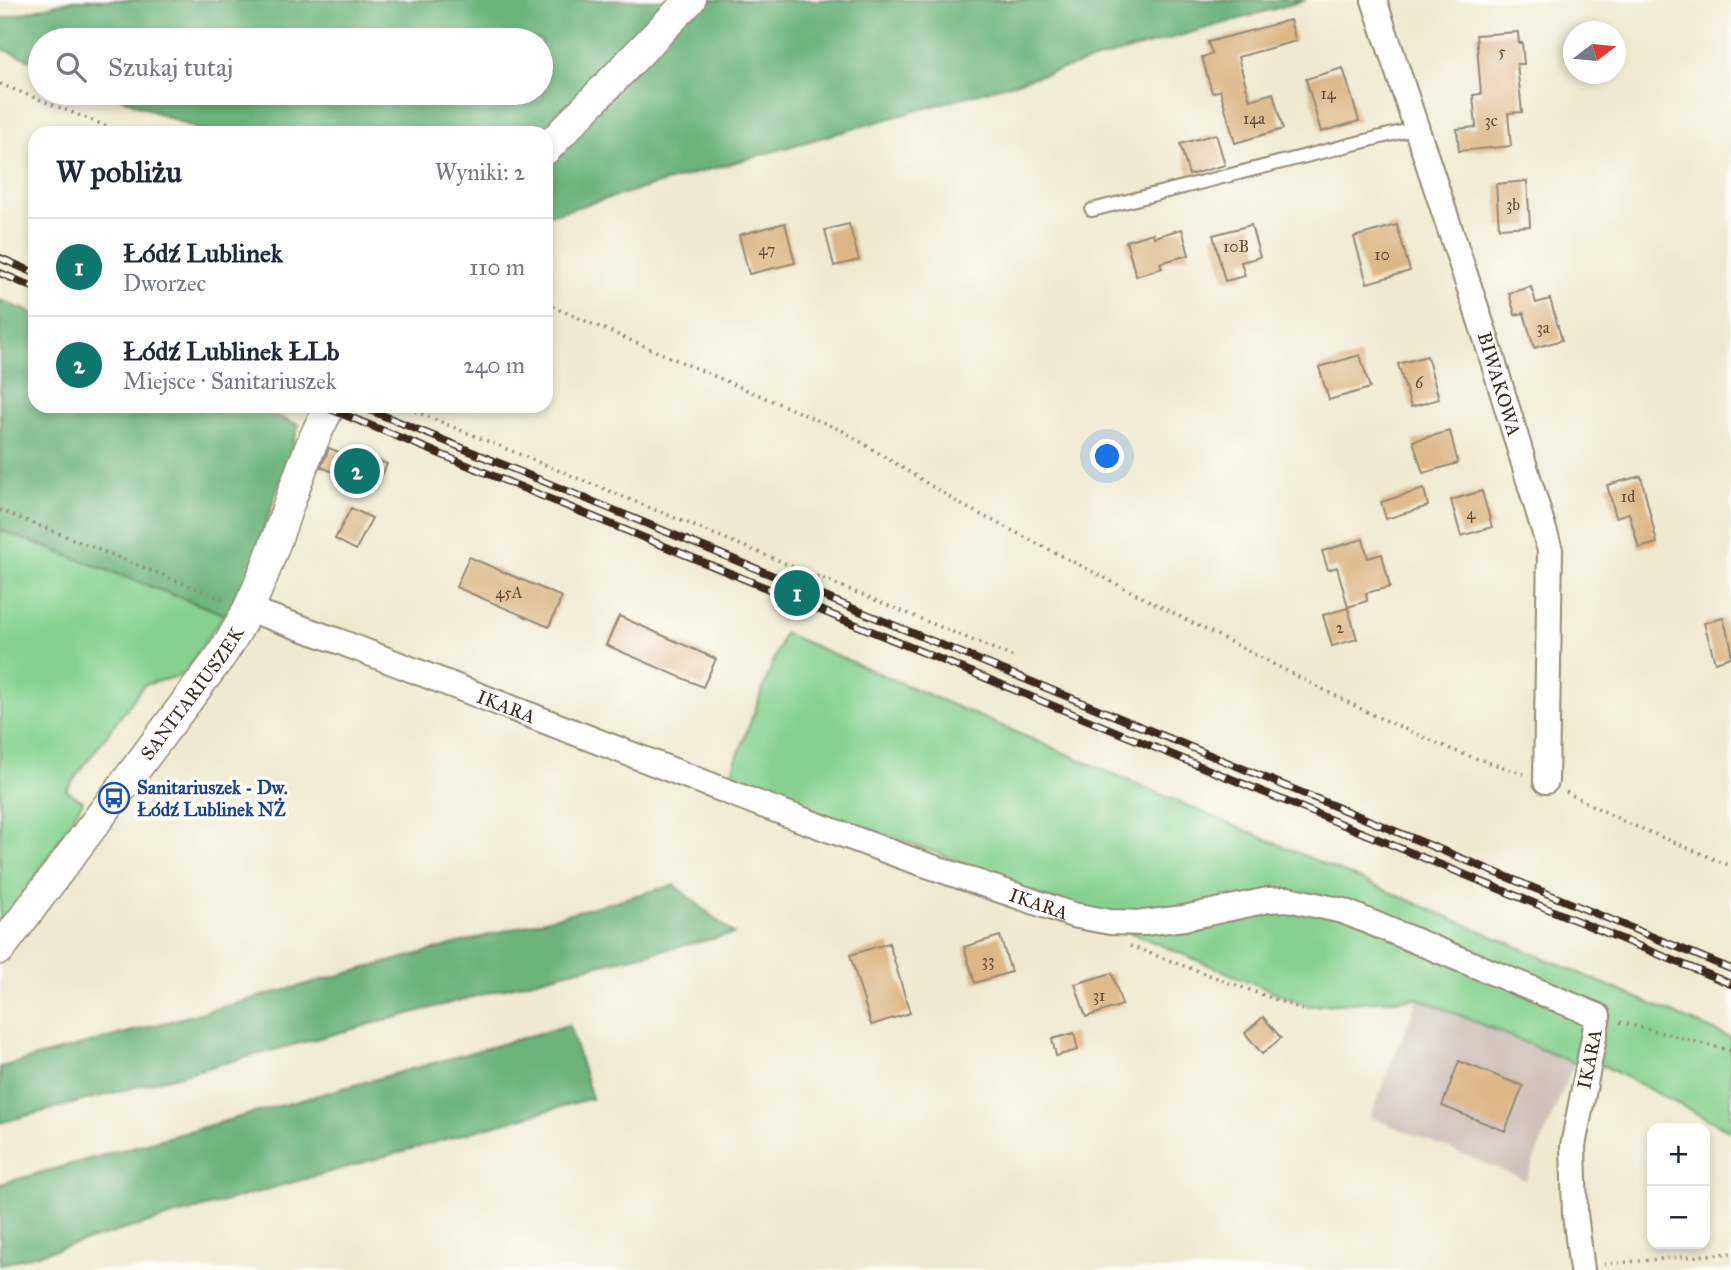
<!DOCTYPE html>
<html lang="pl">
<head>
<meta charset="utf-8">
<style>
  body { margin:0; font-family:"IM FELL Great Primer",serif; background:#f6f6f7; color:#1f2937 }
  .controls { position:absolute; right:21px; bottom:21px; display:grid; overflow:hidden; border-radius:14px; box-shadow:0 4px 10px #0003 }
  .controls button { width:63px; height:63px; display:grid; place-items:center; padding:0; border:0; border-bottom:2px solid #e0e1e3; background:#fff; color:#1f2937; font:35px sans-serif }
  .compass { position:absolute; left:1563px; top:21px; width:63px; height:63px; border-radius:50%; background:#fff; box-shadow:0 4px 10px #0003; rotate:74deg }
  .you { position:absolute; left:1108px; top:457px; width:24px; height:24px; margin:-18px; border:5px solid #fff; border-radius:50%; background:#1a73e8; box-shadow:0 0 0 10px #1a73e833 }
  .badge { display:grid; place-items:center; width:46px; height:46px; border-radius:50%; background:#0f766e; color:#fff; font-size:23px; font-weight:700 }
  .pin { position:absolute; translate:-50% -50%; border:4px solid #fff; box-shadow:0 2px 7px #0006 }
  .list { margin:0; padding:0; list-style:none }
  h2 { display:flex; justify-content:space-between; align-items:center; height:91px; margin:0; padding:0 28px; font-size:30px }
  h2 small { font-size:23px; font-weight:400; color:#747a83 }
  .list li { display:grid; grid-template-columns:46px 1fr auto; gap:21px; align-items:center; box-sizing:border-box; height:98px; padding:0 28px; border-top:2px solid #e0e1e3 }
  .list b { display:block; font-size:26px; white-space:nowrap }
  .list p { margin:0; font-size:23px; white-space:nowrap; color:#747a83 }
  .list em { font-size:23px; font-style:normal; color:#747a83 }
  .icon { flex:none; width:38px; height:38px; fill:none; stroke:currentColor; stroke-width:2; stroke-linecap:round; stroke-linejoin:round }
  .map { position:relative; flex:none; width:1731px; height:1270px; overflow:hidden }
  .search { position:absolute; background:#fff; box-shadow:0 4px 10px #0003; left:28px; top:28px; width:525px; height:77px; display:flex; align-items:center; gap:18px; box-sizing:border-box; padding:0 24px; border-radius:38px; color:#747a83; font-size:26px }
  .panel { position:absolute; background:#fff; box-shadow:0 4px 10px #0003; left:28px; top:126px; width:525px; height:287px; border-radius:21px }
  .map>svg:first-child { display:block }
  .industrial { fill:#cec1b9 }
  .green { fill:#86d18f; stroke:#607e56; stroke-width:2 }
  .forest { fill:#6cb37a; stroke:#546e4c; stroke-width:2 }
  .building { fill:#dcb686 }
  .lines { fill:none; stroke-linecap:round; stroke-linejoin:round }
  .service-casing { stroke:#958a76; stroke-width:16 }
  .minor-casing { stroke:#958a76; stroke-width:28 }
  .tertiary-casing { stroke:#958a76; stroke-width:33 }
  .path { stroke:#958a76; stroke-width:3.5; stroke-dasharray:2 5; stroke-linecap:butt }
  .service { stroke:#fff; stroke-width:12 }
  .minor { stroke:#fff; stroke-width:24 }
  .tertiary { stroke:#fff; stroke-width:30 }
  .rail-casing { stroke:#3b2a1e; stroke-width:8 }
  .rail { stroke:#fdfcf7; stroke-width:5; stroke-dasharray:16; stroke-linecap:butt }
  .labels { text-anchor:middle; stroke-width:7; stroke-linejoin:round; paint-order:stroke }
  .number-label { font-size:16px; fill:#634d38 }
  .street-label { font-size:19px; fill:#3b2a1e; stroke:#fdfcf7 }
  .transit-label { font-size:19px; font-weight:bold; fill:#164399; stroke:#fdfcf7; text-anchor:start }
</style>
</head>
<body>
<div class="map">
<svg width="1731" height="1270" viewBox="0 0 1731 1270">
  <rect width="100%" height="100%" fill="#fdfcf7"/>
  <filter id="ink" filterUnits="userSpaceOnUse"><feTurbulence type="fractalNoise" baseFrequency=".0143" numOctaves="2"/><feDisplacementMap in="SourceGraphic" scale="14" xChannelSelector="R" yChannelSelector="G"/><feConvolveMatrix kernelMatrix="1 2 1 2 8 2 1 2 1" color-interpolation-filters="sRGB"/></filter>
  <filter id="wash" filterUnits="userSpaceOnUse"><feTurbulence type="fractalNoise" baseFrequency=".00686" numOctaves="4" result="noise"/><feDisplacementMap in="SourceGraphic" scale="28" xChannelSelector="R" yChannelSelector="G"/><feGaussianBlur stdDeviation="1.57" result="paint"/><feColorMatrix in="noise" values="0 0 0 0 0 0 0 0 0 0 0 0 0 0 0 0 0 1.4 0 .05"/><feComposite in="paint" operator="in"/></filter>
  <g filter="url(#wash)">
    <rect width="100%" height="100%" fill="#efe9cf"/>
    <!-- industrial -->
    <polygon class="industrial" points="1418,998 1574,1063 1526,1180 1370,1117"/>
    <!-- green -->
    <g class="green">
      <polygon points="0,530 224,614 183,675 144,685 66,790 83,801 42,868 0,924"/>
      <polygon points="784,633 1731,1038 1731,1131 1604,1066 1574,1063 1418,998 1308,1006 938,853 728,782"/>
    </g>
    <!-- forest -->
    <g class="forest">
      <polygon points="73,0 1306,0 546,216 546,133 206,133 109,93 541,93 541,40 40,40 40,64 0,48 0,19"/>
      <polygon points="0,300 35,314 35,406 253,406 299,425 239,605 224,614 0,530"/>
      <polygon points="674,885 734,934 563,973 0,1123 0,1067"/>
      <polygon points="569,1025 592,1098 0,1265 0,1184"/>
    </g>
    <g id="blocks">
      <!-- building -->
      <g class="building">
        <polygon points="1290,20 1296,41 1238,57 1250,100 1273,93 1283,129 1235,143 1220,90 1212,93 1202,57 1212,54 1208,42"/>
        <polygon points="1518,32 1519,43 1522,43 1524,64 1517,64 1522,112 1508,113 1511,146 1459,151 1457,129 1476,127 1473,95 1481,94 1476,35"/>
        <polygon points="1343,68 1359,121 1321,132 1306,79"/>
        <polygon points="1216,134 1225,165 1189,175 1180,144"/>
        <polygon points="1527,181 1530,226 1499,228 1496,184"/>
        <polygon points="785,223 795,263 749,274 739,235"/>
        <polygon points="849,224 859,260 834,266 825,230"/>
        <polygon points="1251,225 1260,257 1241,262 1245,276 1225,281 1213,235"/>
        <polygon points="1397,225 1410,271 1367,283 1354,237"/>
        <polygon points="1182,229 1189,255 1160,263 1162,268 1136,276 1126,241 1153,233 1154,237"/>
        <polygon points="1531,287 1536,303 1550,299 1562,340 1534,348 1524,313 1515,315 1509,293"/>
        <polygon points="1360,355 1370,388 1329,400 1319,367"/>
        <polygon points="1427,356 1439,399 1411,407 1398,364"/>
        <polygon points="1450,431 1458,463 1423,473 1413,441"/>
        <polygon points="329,448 351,457 354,450 387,464 378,485 366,481 361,492 342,485 346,477 321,467"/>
        <polygon points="1641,476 1657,543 1639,548 1629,513 1616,517 1607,485"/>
        <polygon points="1424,489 1428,506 1386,519 1381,502"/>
        <polygon points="1482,491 1492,527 1461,536 1451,500"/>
        <polygon points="351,508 372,518 356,550 335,539"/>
        <polygon points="1363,539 1368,558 1382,554 1390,587 1366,593 1367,601 1348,607 1337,567 1328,570 1322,551"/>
        <polygon points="469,557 562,597 549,627 456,587"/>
        <polygon points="1348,608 1357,639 1332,646 1323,615"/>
        <polygon points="619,616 716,659 703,687 606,645"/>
        <polygon points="1723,618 1731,645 1731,657 1715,662 1704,623"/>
        <polygon points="1000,936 1011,972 975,983 964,947"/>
        <polygon points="889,943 910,1013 871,1025 850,955"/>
        <polygon points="1112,973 1122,1005 1086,1017 1075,984"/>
        <polygon points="1263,1017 1281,1038 1262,1054 1245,1033"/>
        <polygon points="1074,1033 1078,1050 1056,1056 1052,1039"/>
        <polygon points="1459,1061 1523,1086 1505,1131 1442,1106"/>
      </g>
    </g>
  </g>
  <g filter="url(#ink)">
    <use href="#blocks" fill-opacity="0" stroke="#958a76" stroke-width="2"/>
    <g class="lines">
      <!-- service casing -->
      <g class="service-casing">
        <polyline id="service" points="1092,210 1417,128"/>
      </g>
      <!-- minor casing -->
      <g class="minor-casing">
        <g id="minor">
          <path id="s1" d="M1374 0 1486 338 1550 550 1546 781"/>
          <path id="s2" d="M248 609 338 641 757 803 912 860 1073 915 1110 922 1144 923 1184 918 1268 900 1288 899 1343 911 1598 1016 1573 1146 1575 1214 1582 1270"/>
        </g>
      </g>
      <!-- tertiary casing -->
      <g class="tertiary-casing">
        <g id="tertiary">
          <polyline points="546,149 690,0"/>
          <path id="s3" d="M0 949 220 657C274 581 286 486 330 406"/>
        </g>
      </g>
      <!-- path -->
      <g class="path">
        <polyline points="0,84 124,133"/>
        <polyline points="546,304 845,432 962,505 1375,716 1460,753 1524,774"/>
        <polyline points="402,406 1016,658"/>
        <polyline points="0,510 225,600"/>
        <polyline points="1566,792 1623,821 1731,866"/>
        <polyline points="1130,946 1304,1010"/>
        <polyline points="1620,1022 1731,1051"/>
        <polyline points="1604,1264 1731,1253"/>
      </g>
      <!-- service -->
      <use href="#service" class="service"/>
      <!-- minor -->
      <use href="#minor" class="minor"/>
      <!-- tertiary -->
      <use href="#tertiary" class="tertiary"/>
      <!-- rail casing -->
      <g class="rail-casing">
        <g id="rail">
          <polyline points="0,258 35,273"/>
          <polyline points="0,273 35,288"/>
          <polyline points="323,406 1731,984"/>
          <polyline points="360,406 1731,969"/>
        </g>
      </g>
      <!-- rail -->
      <use href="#rail" class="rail"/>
    </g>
  </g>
  <!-- icons -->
  <defs>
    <g id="bus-ring" transform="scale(1.575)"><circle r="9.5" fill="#fdfcf7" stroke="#1a4fb4" stroke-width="1.5"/><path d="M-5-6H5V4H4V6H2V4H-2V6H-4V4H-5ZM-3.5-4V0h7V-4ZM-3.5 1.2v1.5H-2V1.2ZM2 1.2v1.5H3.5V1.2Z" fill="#1a4fb4"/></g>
  </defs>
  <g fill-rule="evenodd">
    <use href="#bus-ring" x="114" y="798"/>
  </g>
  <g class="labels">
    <!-- number labels -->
    <g class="number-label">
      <text x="1502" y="57">5</text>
      <text x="1328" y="99">14</text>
      <text x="1254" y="124">14a</text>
      <text x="1491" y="126">3c</text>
      <text x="1513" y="210">3b</text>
      <text x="1236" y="252">10B</text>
      <text x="767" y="255">47</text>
      <text x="1382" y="260">10</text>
      <text x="1543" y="333">3a</text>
      <text x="1419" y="388">6</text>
      <text x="1628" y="502">1d</text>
      <text x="1471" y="519">4</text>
      <text x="509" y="598">45A</text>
      <text x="1340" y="633">2</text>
      <text x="988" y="966">33</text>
      <text x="1099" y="1001">31</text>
    </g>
    <!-- street labels -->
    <g class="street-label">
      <text dy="7" stroke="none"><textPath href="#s1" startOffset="404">BIWAKOWA</textPath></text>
      <text dy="7" stroke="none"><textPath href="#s3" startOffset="320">SANITARIUSZEK</textPath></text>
      <text dy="7" stroke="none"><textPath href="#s2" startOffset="276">IKARA</textPath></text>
      <text dy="7" stroke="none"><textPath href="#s2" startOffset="844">IKARA</textPath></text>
      <text transform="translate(1589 1059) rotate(-79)" y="7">IKARA</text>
    </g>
    <!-- transit labels -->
    <g class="transit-label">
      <text x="137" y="794">Sanitariuszek - Dw.<tspan x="137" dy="22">Łódź Lublinek NŻ</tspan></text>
    </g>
  </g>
</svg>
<div class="controls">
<button>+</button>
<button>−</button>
</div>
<svg class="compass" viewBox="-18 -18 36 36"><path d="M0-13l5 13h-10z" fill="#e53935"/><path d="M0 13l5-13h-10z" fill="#747a83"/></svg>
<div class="you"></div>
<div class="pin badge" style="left:797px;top:593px">1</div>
<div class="pin badge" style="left:357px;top:471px">2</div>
<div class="search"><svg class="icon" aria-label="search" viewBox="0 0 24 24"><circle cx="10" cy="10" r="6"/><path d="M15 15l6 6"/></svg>Szukaj tutaj</div>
<section class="panel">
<h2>W pobliżu<small>Wyniki: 2</small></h2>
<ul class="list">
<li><span class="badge">1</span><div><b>Łódź Lublinek</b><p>Dworzec</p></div><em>110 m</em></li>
<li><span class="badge">2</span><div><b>Łódź Lublinek ŁLb</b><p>Miejsce · Sanitariuszek</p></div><em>240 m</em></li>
</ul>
</section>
</div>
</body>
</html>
